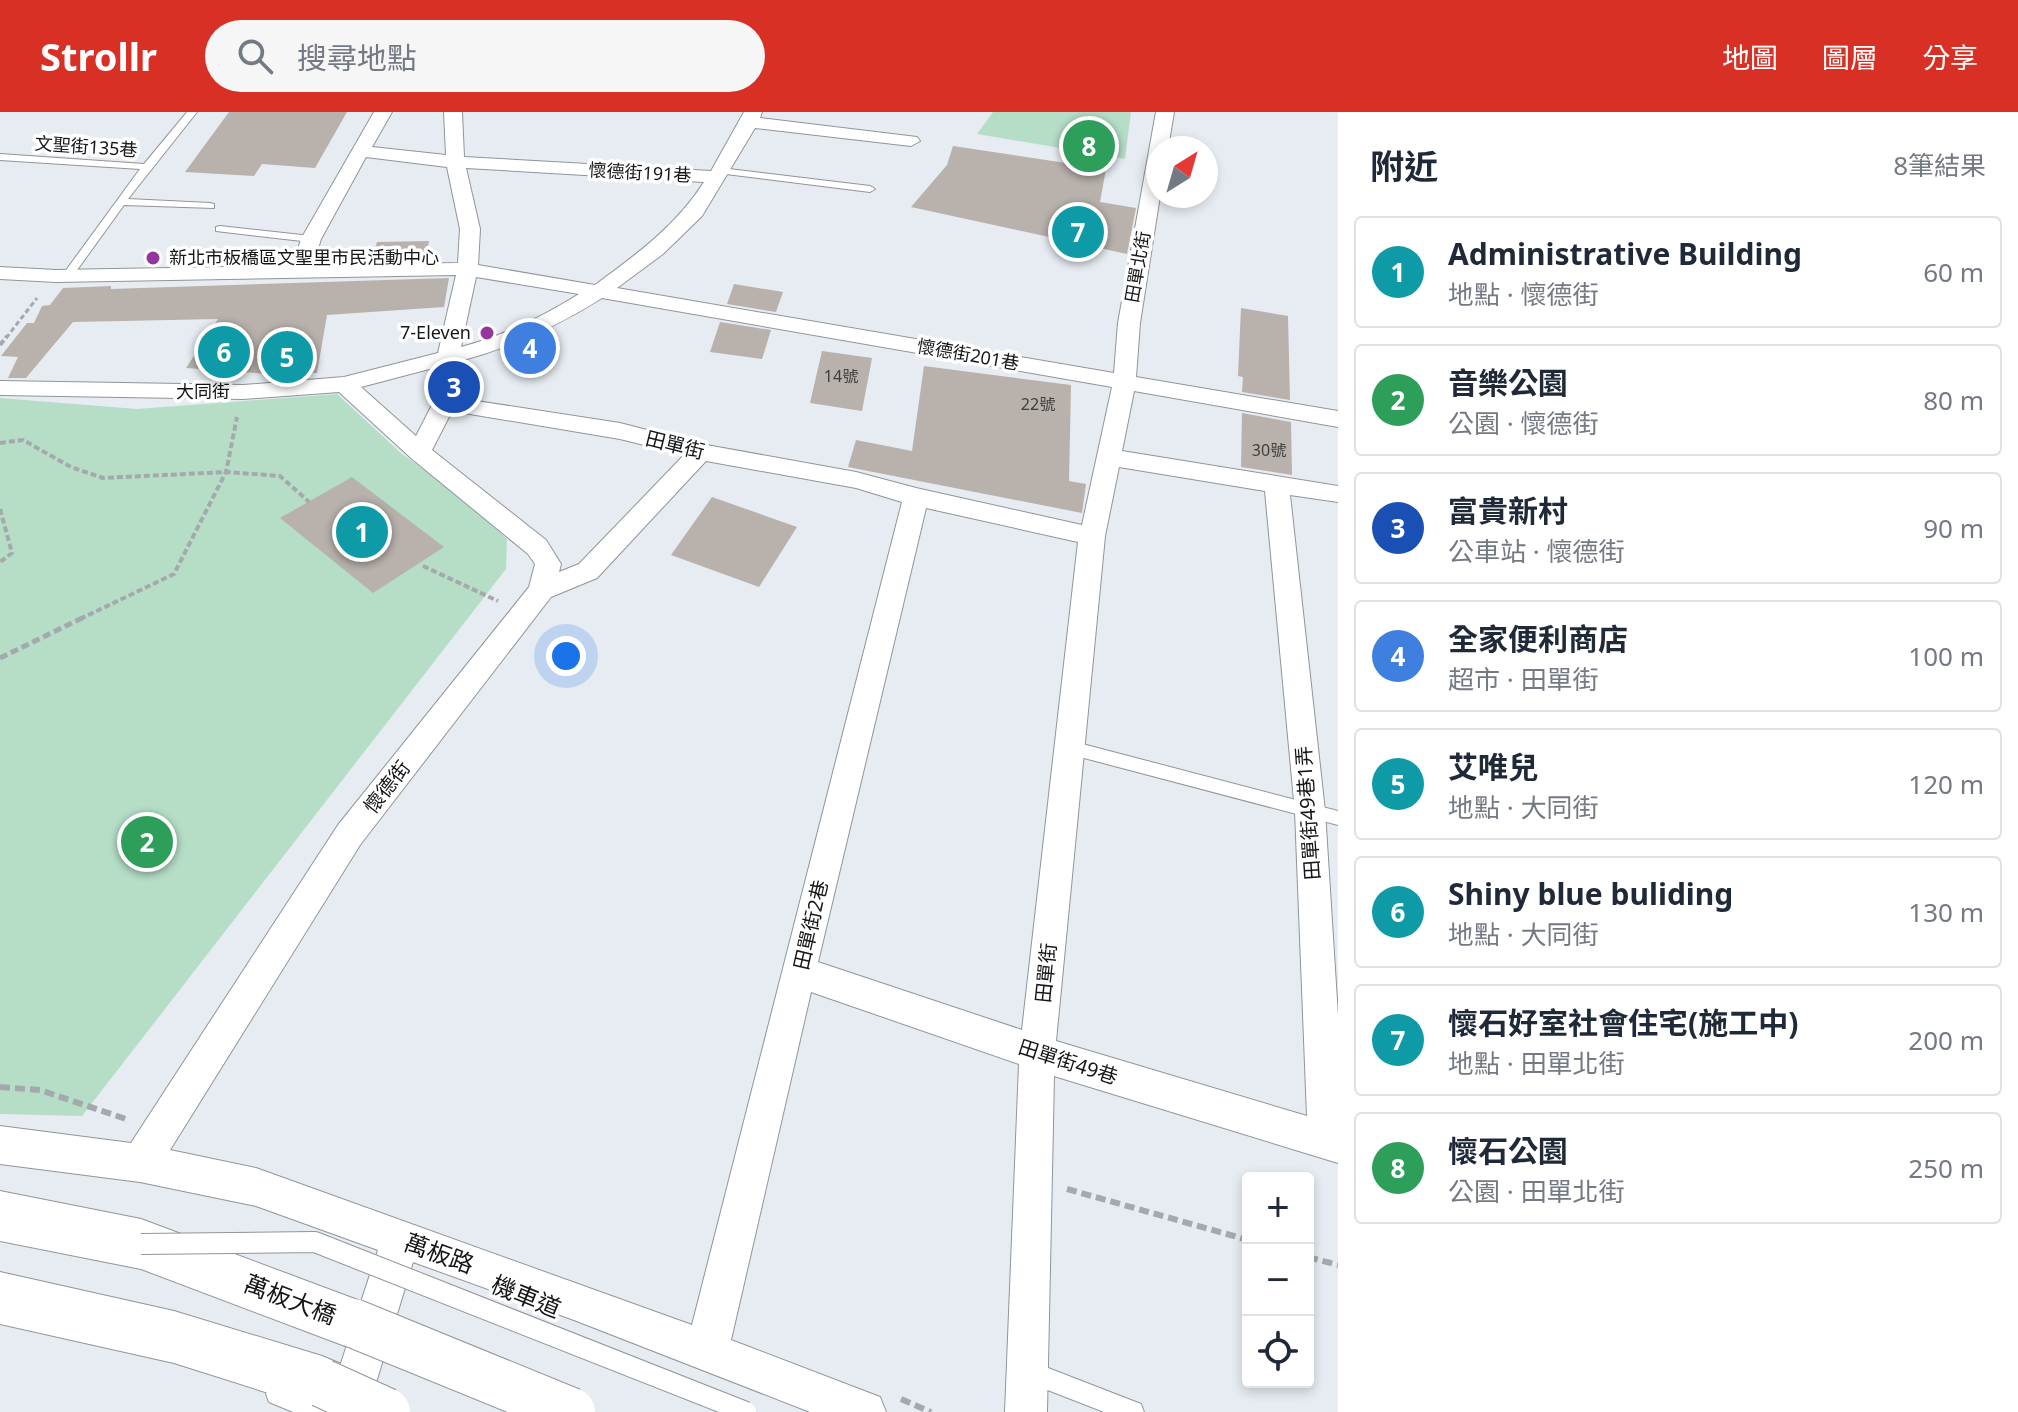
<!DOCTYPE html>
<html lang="zh-TW">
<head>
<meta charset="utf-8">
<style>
  body { margin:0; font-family:"Noto Sans","Noto Sans TC",sans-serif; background:#f6f6f7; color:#1f2937 }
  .controls { position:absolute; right:24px; bottom:24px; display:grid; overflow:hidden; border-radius:8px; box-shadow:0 4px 12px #0003 }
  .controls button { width:72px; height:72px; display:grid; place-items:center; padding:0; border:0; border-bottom:2px solid #e0e1e3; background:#fff; color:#1f2937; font:40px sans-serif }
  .compass { position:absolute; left:1146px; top:24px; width:72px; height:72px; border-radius:50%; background:#fff; box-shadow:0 4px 12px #0003; rotate:37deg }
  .you { position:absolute; left:566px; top:544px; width:28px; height:28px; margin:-20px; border:6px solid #fff; border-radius:50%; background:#1a73e8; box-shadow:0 0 0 12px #1a73e833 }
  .badge { display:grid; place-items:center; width:52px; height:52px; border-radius:50%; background:#d93025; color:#fff; font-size:26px; font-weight:700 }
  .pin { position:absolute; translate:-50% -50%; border:4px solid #fff; box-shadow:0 2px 8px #0006 }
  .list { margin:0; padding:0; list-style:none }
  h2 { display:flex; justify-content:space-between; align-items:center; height:104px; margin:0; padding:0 32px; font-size:34px }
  h2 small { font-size:26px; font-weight:400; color:#747a83 }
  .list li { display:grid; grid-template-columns:52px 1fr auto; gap:24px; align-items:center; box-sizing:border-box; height:112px; margin:0 16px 16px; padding:0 16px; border:2px solid #e0e1e3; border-radius:8px }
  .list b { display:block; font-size:30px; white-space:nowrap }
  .list p { margin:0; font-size:26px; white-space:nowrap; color:#747a83 }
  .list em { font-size:26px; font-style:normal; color:#747a83 }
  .icon { flex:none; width:44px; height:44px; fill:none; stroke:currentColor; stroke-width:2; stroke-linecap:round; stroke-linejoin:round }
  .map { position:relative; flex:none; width:1338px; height:1300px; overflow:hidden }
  header { display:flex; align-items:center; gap:48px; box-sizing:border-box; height:112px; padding:0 40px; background:#d93025; color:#fff }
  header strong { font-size:38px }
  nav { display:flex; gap:44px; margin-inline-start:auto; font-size:28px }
  .search { width:560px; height:72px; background:#f6f6f7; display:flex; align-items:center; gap:20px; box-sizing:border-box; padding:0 28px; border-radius:44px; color:#747a83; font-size:30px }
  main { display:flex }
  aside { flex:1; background:#fff }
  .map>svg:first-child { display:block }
  .green { fill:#b6dec7 }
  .building { fill:#b8b1ac }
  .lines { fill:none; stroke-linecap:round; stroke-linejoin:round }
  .service-casing { stroke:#90959a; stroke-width:2 }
  .minor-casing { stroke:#90959a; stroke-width:2 }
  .tertiary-casing { stroke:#90959a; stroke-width:2 }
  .path-far3 { stroke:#a4a9ad; stroke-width:3; stroke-dasharray:5 3; stroke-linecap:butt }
  .path-far2 { stroke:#a4a9ad; stroke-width:4; stroke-dasharray:6 3; stroke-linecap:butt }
  .path-far1 { stroke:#a4a9ad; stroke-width:5; stroke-dasharray:8 4; stroke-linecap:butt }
  .path { stroke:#a4a9ad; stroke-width:6; stroke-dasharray:10 5; stroke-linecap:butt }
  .service { fill:#fff; fill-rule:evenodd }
  .minor { fill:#fff; fill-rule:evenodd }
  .tertiary { fill:#fff; fill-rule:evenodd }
  .service-bridge-casing { stroke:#90959a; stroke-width:22; stroke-linecap:butt }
  .tertiary-bridge-casing { stroke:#90959a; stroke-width:50; stroke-linecap:butt }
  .service-bridge { stroke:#fff; stroke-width:20 }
  .tertiary-bridge { stroke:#fff; stroke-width:48 }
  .poi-dot { fill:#95369e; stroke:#fff; stroke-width:3 }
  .labels { text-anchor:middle; stroke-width:7; stroke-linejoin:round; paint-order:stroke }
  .number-label { font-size:16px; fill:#3d3d3d }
  .far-street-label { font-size:18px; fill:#141618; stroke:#fff }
  .far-poi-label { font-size:18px; fill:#141618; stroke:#fff; text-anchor:start }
  .street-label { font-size:20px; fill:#141618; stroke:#fff }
  .near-street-label { font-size:24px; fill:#141618; stroke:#fff }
</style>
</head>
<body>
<header>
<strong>Strollr</strong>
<div class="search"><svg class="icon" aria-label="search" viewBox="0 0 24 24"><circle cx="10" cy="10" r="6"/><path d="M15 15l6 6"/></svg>搜尋地點</div>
<nav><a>地圖</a><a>圖層</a><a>分享</a></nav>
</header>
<main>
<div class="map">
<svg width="1338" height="1300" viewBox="0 0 1338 1300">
  <rect width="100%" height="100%" fill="#e6ecf2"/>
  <!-- green -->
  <g class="green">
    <polygon points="993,0 1131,0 1125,47 977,22"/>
    <polygon points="337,282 402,342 456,380 507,427 506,457 82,1004 0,1002 0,286 137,297"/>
  </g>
  <!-- building -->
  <g class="building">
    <polygon points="229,0 347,0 315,56 262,52 254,64 185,60"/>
    <polygon points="953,34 1106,57 1100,90 1136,96 1127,142 911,95 947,53"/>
    <polygon points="429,129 425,148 372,149 377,130"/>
    <polygon points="449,166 444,195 327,203 317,261 268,262 186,256 218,207 73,210 26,266 8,266 18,245 1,244 27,211 34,211 42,194 50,193 63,176 111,174 111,177"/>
    <polygon points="734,172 783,180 776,200 727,192"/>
    <polygon points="1241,196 1288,204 1290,288 1242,280 1243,265 1238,264"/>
    <polygon points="720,210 771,218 762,247 710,240"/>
    <polygon points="822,239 872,246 862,299 810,291"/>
    <polygon points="924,254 1071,273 1069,369 1086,372 1082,401 848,355 856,328 912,339"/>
    <polygon points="1242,301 1291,310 1292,363 1241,355"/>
    <polygon points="352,365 444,435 373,481 280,406"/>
    <polygon points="712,385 797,415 759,475 671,443"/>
  </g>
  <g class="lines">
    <!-- service casing -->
    <g class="service-casing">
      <g id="service">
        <polygon points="187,0 197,0 128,87 210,91 214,92 214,96 124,93 72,165 64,165 64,161 140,57 0,48 0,42 144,52"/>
        <polygon points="721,56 870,74 875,77 870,80 718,61 718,57"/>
        <polygon points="220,114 311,124 316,127 311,130 216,119 216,115"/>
        <polygon points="1071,629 1338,699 1338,713 1065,641 1063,636 1065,631"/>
        <polygon points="1030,1249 1141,1292 1144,1300 1104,1300 1022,1268 1019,1260 1022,1252"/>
        <polygon points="277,1271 329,1292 332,1300 293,1300 269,1290 266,1282 269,1274"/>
      </g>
    </g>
    <!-- minor casing -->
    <g class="minor-casing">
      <path id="minor" d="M374 0H392L372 35 446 43 444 0H462L464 45 711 59 744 0H762L760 6 917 25 920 29 911 34 755 16 702 104 663 142 617 176 1114 261 1118 211 1156 0H1174L1168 36H1158L1160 84 1140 211 1136 265 1338 299V315L1134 279 1122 339 1338 374V390L1290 383 1325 699 1338 904V1051L1054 964 1047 1300H1005L1019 952 811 880 731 1228 880 1285 886 1300H810L574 1208 413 1150 367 1300H325L378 1138 256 1094 140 1070 0 1052V1014L131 1031 338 713 529 475 535 452 528 442 411 346 339 280 243 287 0 283V269L243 273 344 265 438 241 456 163 56 170 0 167V155L56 158 293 154 301 127ZM366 45 447 55 460 117 458 151 313 153 321 127ZM466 56 704 70C676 114 637 142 595 173L478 153 480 117ZM476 165 579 182C542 205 503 224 461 235ZM602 186 1112 275 1082 413 916 376 856 360 701 332 620 311 457 286 460 249C512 235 556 215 602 186ZM437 255 433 291 416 324 361 275ZM452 299 620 327 684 343 579 452 559 460 561 452 546 428 432 338ZM706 349 856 376 902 390 692 1213 256 1056 170 1038 360 733 551 485 597 466ZM1119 355 1265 379 1295 699 1307 1004 1056 929 1105 424ZM926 396 1078 430 1022 918 818 850Z"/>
    </g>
    <!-- tertiary casing -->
    <g class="tertiary-casing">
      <g id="tertiary">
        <polygon points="0,1079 141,1107 371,1193 379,1211 371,1229 353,1237 141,1157 0,1129"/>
        <polygon points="0,1160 174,1199 322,1244 341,1252 349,1271 341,1290 322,1298 174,1251 0,1212"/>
      </g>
    </g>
    <!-- path-far3 -->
    <polyline class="path-far3" points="6,226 37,186"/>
    <!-- path-far2 -->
    <g class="path-far2">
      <polyline points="0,233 7,224"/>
      <polyline points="0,331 23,328 71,355 103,366 226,360 280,364 309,390"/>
      <polyline points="0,397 12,441 0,450"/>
      <polyline points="423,454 498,489"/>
      <polyline points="80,507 174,462 226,360 237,305"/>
    </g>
    <!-- path-far1 -->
    <polyline class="path-far1" points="0,546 84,505"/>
    <!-- path -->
    <g class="path">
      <polyline points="0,975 40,978 126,1007"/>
      <polyline points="1067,1077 1248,1128"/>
      <polyline points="1308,1145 1338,1153"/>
      <polyline points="901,1287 931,1300"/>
    </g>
    <!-- service -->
    <use href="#service" class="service"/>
    <!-- minor -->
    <use href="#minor" class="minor"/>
    <!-- tertiary -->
    <use href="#tertiary" class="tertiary"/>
    <!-- service-bridge casing -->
    <g class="service-bridge-casing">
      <polyline id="service-bridge" points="141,1132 315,1130 746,1300"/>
    </g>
    <!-- tertiary-bridge casing -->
    <g class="tertiary-bridge-casing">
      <g id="tertiary-bridge">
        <polyline points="353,1211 571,1300"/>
        <polyline points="322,1271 386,1300"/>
      </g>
    </g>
    <!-- service-bridge -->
    <use href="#service-bridge" class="service-bridge"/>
    <!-- tertiary-bridge -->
    <use href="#tertiary-bridge" class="tertiary-bridge"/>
  </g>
  <!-- markers -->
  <g class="poi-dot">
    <circle cx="153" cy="146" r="8"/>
    <circle cx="487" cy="221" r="8"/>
  </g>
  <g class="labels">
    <!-- number labels -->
    <g class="number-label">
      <text x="841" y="270">14號</text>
      <text x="1038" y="298">22號</text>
      <text x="1269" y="344">30號</text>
    </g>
    <!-- far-street labels -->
    <g class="far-street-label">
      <text transform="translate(86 35) rotate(4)" y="6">文聖街135巷</text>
      <text transform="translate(640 61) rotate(3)" y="6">懷德街191巷</text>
      <text transform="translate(1138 155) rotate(-80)" y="6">田單北街</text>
      <text transform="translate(968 243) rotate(10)" y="6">懷德街201巷</text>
      <text x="203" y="286">大同街</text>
    </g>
    <!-- far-poi labels -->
    <g class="far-poi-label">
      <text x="169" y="152">新北市板橋區文聖里市民活動中心</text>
      <text x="471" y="227" text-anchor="end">7-Eleven</text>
    </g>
    <!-- street labels -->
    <g class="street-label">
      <text transform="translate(675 333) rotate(14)" y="7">田單街</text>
      <text transform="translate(387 675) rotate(-52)" y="7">懷德街</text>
      <text transform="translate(1308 701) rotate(-94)" y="7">田單街49巷1弄</text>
      <text transform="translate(811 813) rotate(-77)" y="7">田單街2巷</text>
      <text transform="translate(1046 861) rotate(-84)" y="7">田單街</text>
      <text transform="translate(1068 950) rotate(18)" y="7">田單街49巷</text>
    </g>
    <!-- near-street labels -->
    <g class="near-street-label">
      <text transform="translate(439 1142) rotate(20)" y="8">萬板路</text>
      <text transform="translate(526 1185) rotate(22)" y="8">機車道</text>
      <text transform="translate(290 1188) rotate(21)" y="8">萬板大橋</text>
    </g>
  </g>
</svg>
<div class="controls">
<button>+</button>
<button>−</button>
<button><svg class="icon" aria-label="locate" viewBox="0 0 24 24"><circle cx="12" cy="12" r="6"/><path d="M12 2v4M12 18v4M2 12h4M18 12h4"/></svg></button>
</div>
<svg class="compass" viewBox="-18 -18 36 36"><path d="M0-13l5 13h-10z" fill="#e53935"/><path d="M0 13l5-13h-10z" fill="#747a83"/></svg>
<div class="you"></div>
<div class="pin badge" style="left:362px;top:420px;background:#0f9aa8">1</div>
<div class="pin badge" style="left:147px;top:730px;background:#2e9e5b">2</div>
<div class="pin badge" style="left:454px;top:275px;background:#1a4fb4">3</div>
<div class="pin badge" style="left:530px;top:236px;background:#3f7fe0">4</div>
<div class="pin badge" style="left:287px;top:245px;background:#0f9aa8">5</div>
<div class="pin badge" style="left:224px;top:240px;background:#0f9aa8">6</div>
<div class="pin badge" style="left:1078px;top:120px;background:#0f9aa8">7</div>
<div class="pin badge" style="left:1089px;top:34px;background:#2e9e5b">8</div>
</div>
<aside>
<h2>附近<small>8筆結果</small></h2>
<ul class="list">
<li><span class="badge" style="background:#0f9aa8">1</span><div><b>Administrative Building</b><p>地點 · 懷德街</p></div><em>60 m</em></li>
<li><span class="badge" style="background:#2e9e5b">2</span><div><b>音樂公園</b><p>公園 · 懷德街</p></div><em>80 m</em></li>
<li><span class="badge" style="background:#1a4fb4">3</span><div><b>富貴新村</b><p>公車站 · 懷德街</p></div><em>90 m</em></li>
<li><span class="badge" style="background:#3f7fe0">4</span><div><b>全家便利商店</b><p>超市 · 田單街</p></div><em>100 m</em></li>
<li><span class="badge" style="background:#0f9aa8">5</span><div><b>艾唯兒</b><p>地點 · 大同街</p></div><em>120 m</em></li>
<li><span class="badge" style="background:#0f9aa8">6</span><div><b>Shiny blue buliding</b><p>地點 · 大同街</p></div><em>130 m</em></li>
<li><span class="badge" style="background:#0f9aa8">7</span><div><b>懷石好室社會住宅(施工中)</b><p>地點 · 田單北街</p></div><em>200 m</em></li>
<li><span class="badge" style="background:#2e9e5b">8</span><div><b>懷石公園</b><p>公園 · 田單北街</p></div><em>250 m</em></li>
</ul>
</aside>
</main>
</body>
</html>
